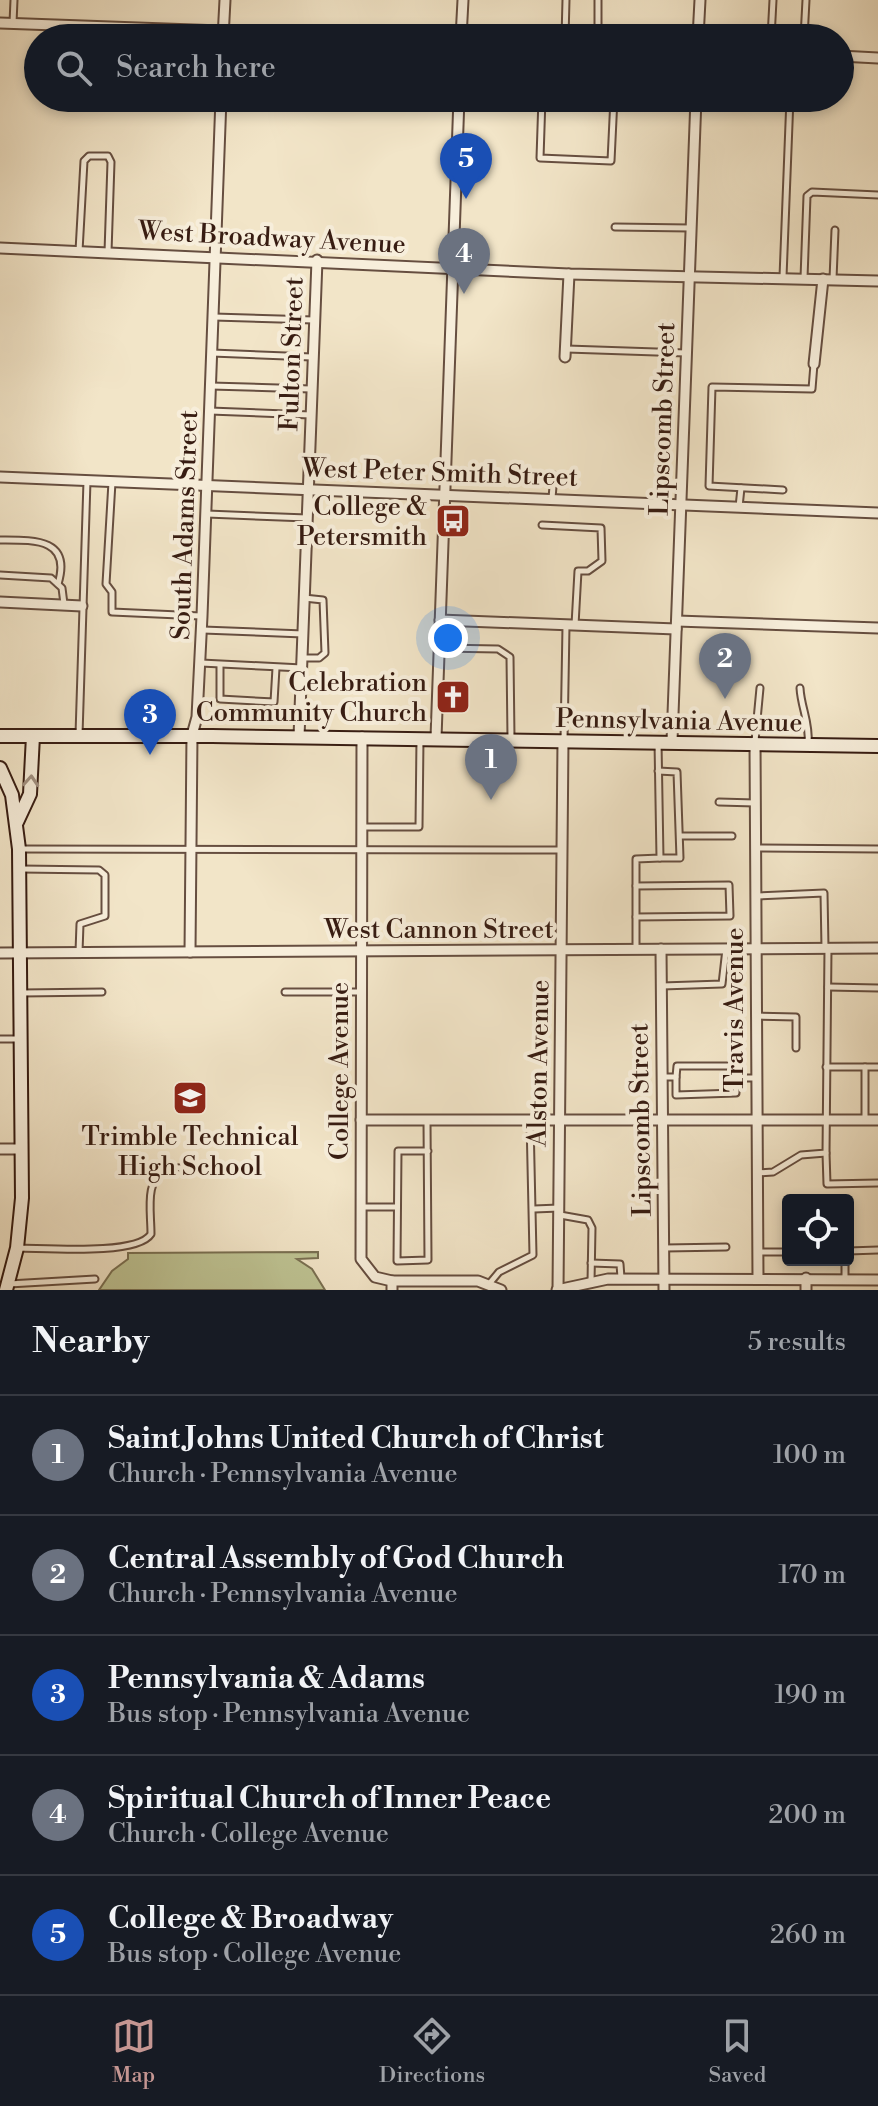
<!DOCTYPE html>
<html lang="en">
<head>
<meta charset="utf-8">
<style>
  body { margin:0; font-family:"Libre Bodoni",serif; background:#242831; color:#f1f3f6 }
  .controls { position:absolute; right:24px; bottom:24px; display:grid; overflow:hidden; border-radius:8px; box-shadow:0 4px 12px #0003 }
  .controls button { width:72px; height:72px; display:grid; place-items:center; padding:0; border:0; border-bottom:2px solid #363941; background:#171b24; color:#f1f3f6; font:40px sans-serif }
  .you { position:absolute; left:448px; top:638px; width:28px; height:28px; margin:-20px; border:6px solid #fff; border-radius:50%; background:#1a73e8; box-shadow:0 0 0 12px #1a73e833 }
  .badge { display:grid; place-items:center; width:52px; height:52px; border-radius:50%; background:#c59692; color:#fff; font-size:26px; font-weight:700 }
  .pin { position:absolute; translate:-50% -66px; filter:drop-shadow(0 2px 4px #0008) }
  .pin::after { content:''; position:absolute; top:42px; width:28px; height:24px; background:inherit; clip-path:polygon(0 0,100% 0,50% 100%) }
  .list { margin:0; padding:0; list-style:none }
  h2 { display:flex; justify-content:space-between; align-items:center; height:104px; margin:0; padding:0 32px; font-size:34px }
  h2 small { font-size:26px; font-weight:400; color:#9ea1a6 }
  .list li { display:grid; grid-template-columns:52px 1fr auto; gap:24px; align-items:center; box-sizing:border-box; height:120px; padding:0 32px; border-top:2px solid #363941 }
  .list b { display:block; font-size:30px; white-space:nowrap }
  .list p { margin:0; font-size:26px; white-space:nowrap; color:#9ea1a6 }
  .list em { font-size:26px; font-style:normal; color:#9ea1a6 }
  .icon { flex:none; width:44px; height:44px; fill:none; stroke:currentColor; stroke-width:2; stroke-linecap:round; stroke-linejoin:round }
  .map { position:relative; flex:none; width:878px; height:1290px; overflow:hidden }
  .search { position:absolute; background:#171b24; box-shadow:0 4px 12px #0003; left:24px; right:24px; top:24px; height:88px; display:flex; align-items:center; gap:20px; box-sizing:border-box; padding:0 28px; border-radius:44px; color:#9ea1a6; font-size:30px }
  .sheet { height:704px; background:#171b24 }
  nav { display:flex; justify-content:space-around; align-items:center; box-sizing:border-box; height:112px; border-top:2px solid #363941; background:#171b24; font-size:22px; color:#9ea1a6 }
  nav a { display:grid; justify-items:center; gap:4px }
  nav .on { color:#c59692 }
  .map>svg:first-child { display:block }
  .green { fill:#bec393; stroke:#7a7052; stroke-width:2 }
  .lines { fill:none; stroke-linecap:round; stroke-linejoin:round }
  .lane-casing { stroke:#664e40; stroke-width:9 }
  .street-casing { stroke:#664e40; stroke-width:13 }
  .secondary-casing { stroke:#371c12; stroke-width:16 }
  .lane { stroke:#f7eedb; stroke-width:5 }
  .street { stroke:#f7eedb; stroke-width:9 }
  .secondary { stroke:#f7eedb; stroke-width:12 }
  .oneway { stroke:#a19081 }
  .labels { text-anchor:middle; stroke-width:8; stroke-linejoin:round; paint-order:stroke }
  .street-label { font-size:26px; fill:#371c12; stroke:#f7eedb }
  .poi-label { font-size:26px; fill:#371c12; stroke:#f7eedb; text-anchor:end }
</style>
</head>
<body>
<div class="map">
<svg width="878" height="1290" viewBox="0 0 878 1290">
  <rect width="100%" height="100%" fill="#f2e5c8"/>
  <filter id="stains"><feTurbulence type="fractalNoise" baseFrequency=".0025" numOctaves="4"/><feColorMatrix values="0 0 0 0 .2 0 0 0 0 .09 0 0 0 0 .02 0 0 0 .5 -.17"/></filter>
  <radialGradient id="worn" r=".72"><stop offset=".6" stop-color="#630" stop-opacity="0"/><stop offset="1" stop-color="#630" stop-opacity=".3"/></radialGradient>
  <!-- green -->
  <polygon class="green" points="318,1252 318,1258 297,1259 312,1269 325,1290 99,1290 112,1271 128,1259 128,1253"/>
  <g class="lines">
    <!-- lane casing -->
    <g class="lane-casing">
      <g id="lane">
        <polyline points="13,23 14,0"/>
        <polyline points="565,38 566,0"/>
        <polyline points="598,38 598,0"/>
        <polyline points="771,38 773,0"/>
        <polyline points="804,38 806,0"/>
        <polyline points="542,98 540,158 611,161 614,98"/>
        <polyline points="542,102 613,105"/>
        <polyline points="615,227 690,228"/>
        <polyline points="79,251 84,161 89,156 108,156 111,162 108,252"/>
        <polyline points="783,277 790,98"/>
        <polyline points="804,278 807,196 812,192 878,195"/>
        <polyline points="833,279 835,230"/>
        <polyline points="214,317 314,320"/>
        <polyline points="567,349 686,353"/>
        <polyline points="212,353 312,357"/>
        <polyline points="211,386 311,389"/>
        <polyline points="210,411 311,415"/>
        <polyline points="112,482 106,584 112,592 112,612 201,616"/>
        <polyline points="783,490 709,486 712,387 812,389 814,364"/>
        <polyline points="552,498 554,475"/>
        <polyline points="739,507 741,488"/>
        <polyline points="207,514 307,518"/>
        <polyline points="542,525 601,528 602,561 588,571 578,571 575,625"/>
        <path d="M0 540C34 540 72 538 58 584"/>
        <polyline points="0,575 51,578 62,588 64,604"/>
        <polyline points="203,630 303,634"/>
        <polyline points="440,648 498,649 510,657 511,738"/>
        <polyline points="303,658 319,658 325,653 323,600 304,598"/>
        <polyline points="201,663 302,668"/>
        <polyline points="220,665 220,699 274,702 276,668"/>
        <path d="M800 688C801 708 810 722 808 743"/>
        <polyline points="79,735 87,481"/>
        <polyline points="564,740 566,626"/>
        <polyline points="755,741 760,688"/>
        <polyline points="658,771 677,772 680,858 660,858"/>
        <polyline points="719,802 755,803"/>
        <polyline points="362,827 419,827 420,739"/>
        <polyline points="680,836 732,836"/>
        <polyline points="757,848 878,849"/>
        <polyline points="19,849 561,850"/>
        <polyline points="21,869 99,870 105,875 105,916 80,924 79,952"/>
        <polyline points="757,896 824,893 825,948"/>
        <polyline points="636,917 730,916 729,885 636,886"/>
        <polyline points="636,949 636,859 660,858 658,742"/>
        <polyline points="662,986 722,984 726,949"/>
        <polyline points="828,987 878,988"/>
        <polyline points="285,992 360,992"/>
        <polyline points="22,993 102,992"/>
        <polyline points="757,1016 796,1017 796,1048"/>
        <polyline points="0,1039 20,1039"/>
        <polyline points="826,1067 878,1067"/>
        <polyline points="663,1077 676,1077 677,1066 736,1066 736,1078 757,1078"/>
        <polyline points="676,1077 676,1095 736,1093 736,1078"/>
        <polyline points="865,1120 865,1067"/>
        <polyline points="427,1121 428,1260 397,1261 398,1151 428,1151"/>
        <polyline points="826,1153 827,1184 878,1183"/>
        <polyline points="758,1173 773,1172 801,1155 826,1153 828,949"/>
        <polyline points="362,1207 397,1207"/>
        <polyline points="534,1209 559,1208"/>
        <polyline points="560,1215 588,1220 592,1228 591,1282"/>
        <path d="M18 1248C44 1248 137 1256 151 1234 151 1210 144 1180 167 1168L250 1167"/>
        <polyline points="665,1248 726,1247"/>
        <polyline points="848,1251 878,1250"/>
        <polyline points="759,1252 788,1252"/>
        <polyline points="845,1260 845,1279"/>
        <polyline points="591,1263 620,1264 621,1278"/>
        <polyline points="9,1284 95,1279"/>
        <polyline points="489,1284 499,1272 533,1255 530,1120"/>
      </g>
    </g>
    <!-- street casing -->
    <g class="street-casing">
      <g id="street">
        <polyline points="0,23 411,38"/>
        <polyline points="223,38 225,0"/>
        <polyline points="461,38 463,0"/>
        <polyline points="698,38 700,0"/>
        <polyline points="840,56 878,58"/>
        <polyline points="0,248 569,274 878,281"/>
        <polyline points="565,357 569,274"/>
        <polyline points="814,364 823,279"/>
        <polyline points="0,477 878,513"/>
        <polyline points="0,602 82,606"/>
        <polyline points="440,620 676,629"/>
        <polyline points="677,621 878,628"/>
        <polyline points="299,737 317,260"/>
        <polyline points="362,737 361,1259 375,1277 392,1281 392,1290"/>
        <polyline points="436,738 459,98"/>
        <polyline points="672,741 696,98"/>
        <polyline points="755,742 758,1278"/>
        <polyline points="661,949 664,1290"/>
        <polyline points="190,952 192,735 197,717 202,616 221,98"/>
        <polyline points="0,953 878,948"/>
        <polyline points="361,1120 878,1120"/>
        <polyline points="0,1149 22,1149"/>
        <polyline points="806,1278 806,1290"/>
        <polyline points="392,1281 478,1281 501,1290"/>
        <polyline points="557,1290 608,1279 878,1280"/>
        <polyline points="558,1290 563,740"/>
      </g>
    </g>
    <!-- secondary casing -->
    <g class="secondary-casing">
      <g id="secondary">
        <polyline points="0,736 212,736 878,746"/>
        <polyline points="0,768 12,795 19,849 22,1198 17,1248 6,1290"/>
        <polyline points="17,822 30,794 33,736"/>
      </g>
    </g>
    <!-- lane -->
    <use href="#lane" class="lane"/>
    <!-- street -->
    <use href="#street" class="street"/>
    <!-- secondary -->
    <use href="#secondary" class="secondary"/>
  </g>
  <!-- one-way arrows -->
  <defs><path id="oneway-chevron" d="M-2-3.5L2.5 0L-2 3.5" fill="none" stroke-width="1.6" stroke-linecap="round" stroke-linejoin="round" transform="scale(2)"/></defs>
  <use class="oneway" href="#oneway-chevron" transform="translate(31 781) rotate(-86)"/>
  <!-- icons -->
  <defs>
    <g id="bus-square" transform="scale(1.8)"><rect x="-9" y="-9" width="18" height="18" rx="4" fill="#8f2418" stroke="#f7eedb"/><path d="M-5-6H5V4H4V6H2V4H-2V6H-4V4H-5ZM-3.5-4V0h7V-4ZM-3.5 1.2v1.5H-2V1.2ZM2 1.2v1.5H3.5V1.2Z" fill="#fff"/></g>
    <g id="church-square" transform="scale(1.8)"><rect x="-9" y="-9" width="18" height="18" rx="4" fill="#8f2418" stroke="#f7eedb"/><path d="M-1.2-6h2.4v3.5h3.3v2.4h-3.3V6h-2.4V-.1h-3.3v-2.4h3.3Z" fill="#fff"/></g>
    <g id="school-square" transform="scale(1.8)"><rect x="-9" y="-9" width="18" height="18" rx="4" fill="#8f2418" stroke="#f7eedb"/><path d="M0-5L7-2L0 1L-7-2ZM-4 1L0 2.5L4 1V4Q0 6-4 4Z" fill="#fff"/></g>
  </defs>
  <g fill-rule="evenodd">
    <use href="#bus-square" x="453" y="521"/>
    <use href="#church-square" x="453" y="697"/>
    <use href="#school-square" x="190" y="1098"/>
  </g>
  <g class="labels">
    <!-- street labels -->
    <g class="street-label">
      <text transform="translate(272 237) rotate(3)" y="9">West Broadway Avenue</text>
      <text transform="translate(291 354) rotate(-88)" y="9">Fulton Street</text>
      <text transform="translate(662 419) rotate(-88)" y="9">Lipscomb Street</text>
      <text transform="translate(440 472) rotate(2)" y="9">West Peter Smith Street</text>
      <text transform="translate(184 525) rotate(-88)" y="9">South Adams Street</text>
      <text transform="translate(679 720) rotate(1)" y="9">Pennsylvania Avenue</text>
      <text x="439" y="938">West Cannon Street</text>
      <text transform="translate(734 1010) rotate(-90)" y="9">Travis Avenue</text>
      <text transform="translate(538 1063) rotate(-89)" y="9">Alston Avenue</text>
      <text transform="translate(339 1071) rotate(-90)" y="9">College Avenue</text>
      <text transform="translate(640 1120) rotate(-91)" y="9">Lipscomb Street</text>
    </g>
    <!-- poi labels -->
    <g class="poi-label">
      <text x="427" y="515">College &amp;<tspan x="427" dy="30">Petersmith</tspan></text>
      <text x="427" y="691">Celebration<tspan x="427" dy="30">Community Church</tspan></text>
      <text x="190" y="1145" text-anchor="middle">Trimble Technical<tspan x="190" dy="30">High School</tspan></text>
    </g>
  </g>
  <rect width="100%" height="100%" filter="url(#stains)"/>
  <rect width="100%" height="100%" fill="url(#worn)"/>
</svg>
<div class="controls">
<button><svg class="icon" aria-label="locate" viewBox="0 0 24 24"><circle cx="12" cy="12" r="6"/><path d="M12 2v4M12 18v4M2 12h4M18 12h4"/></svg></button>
</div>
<div class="you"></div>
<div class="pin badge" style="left:491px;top:800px;background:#6b7280">1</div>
<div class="pin badge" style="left:725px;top:699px;background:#6b7280">2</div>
<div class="pin badge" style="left:150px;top:755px;background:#1a4fb4">3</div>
<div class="pin badge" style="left:464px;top:294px;background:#6b7280">4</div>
<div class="pin badge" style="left:466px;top:199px;background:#1a4fb4">5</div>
<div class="search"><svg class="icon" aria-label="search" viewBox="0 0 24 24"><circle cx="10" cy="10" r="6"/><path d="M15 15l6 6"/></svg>Search here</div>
</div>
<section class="sheet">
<h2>Nearby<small>5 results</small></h2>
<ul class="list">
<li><span class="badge" style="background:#6b7280">1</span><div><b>Saint Johns United Church of Christ</b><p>Church · Pennsylvania Avenue</p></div><em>100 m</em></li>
<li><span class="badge" style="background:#6b7280">2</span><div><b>Central Assembly of God Church</b><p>Church · Pennsylvania Avenue</p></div><em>170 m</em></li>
<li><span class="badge" style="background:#1a4fb4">3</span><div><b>Pennsylvania &amp; Adams</b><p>Bus stop · Pennsylvania Avenue</p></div><em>190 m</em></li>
<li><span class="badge" style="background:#6b7280">4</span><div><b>Spiritual Church of Inner Peace</b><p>Church · College Avenue</p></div><em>200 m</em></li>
<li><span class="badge" style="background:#1a4fb4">5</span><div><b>College &amp; Broadway</b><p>Bus stop · College Avenue</p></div><em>260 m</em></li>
</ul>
</section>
<nav>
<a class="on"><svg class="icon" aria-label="map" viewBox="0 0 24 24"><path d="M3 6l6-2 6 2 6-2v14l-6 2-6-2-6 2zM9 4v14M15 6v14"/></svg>Map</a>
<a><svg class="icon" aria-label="directions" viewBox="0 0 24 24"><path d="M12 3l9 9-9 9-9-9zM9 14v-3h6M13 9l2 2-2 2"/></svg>Directions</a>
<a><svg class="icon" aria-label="saved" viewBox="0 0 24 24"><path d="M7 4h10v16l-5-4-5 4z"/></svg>Saved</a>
</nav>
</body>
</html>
